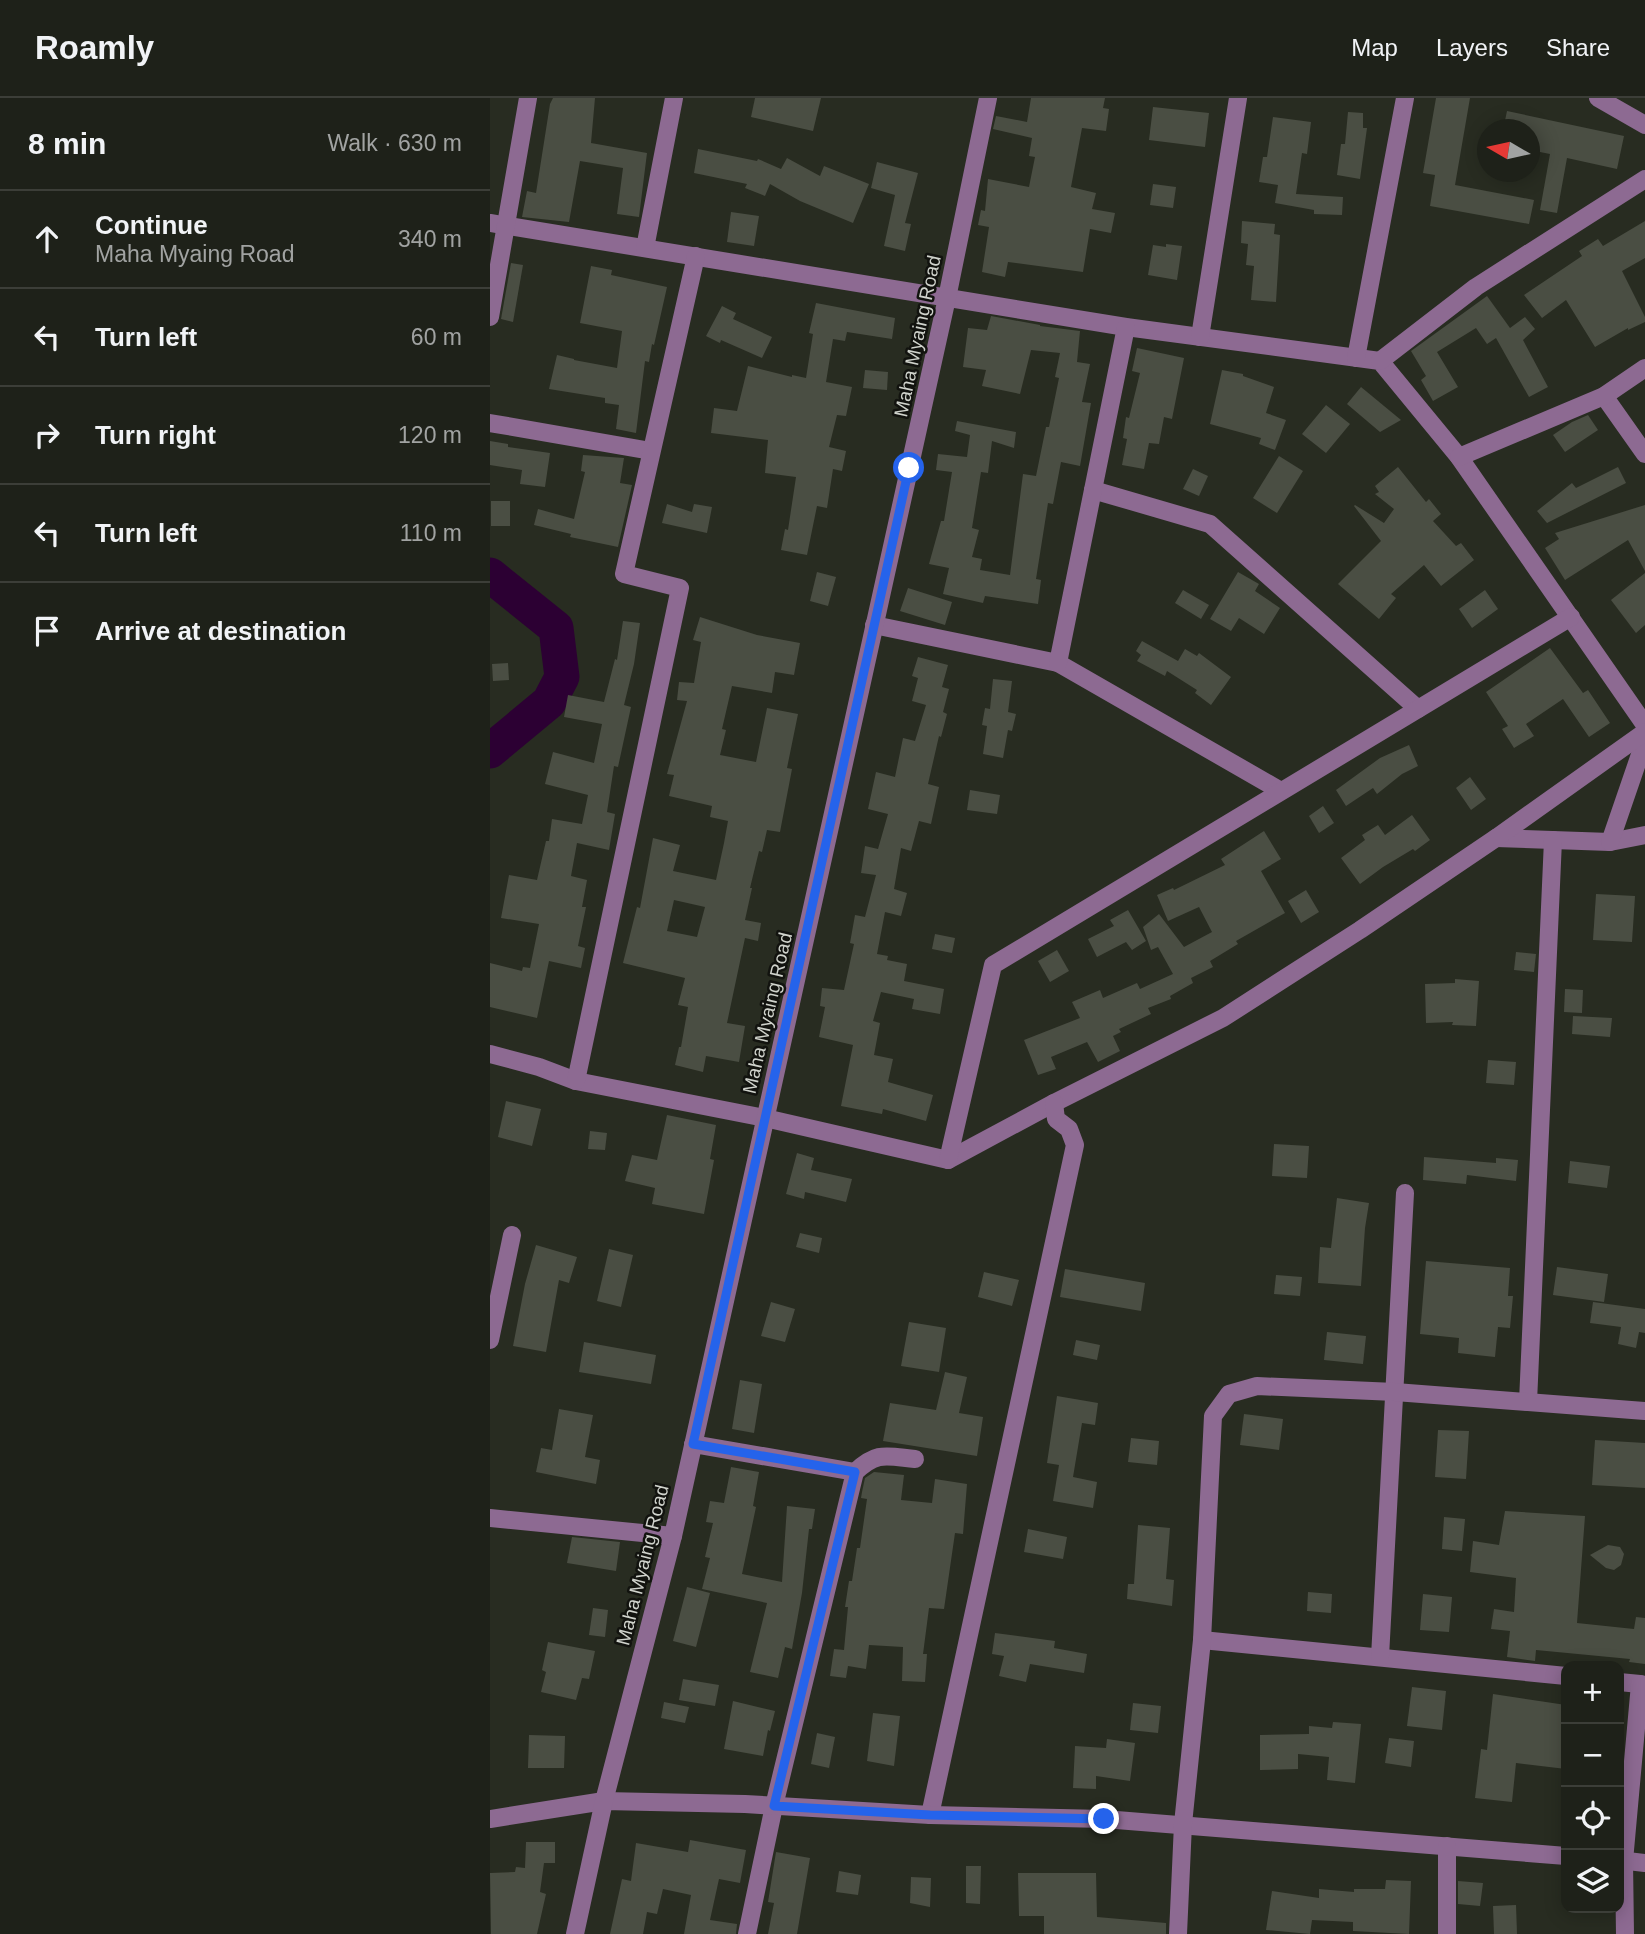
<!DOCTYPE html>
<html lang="en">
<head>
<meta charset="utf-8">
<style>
  body { margin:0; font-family:Helvetica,sans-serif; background:#2b2e26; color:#f1f3f6 }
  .controls { position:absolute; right:21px; bottom:21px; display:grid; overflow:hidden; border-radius:14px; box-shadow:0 4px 18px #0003 }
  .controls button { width:63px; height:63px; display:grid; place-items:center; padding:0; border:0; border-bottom:2px solid #3c3e38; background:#1e2119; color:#f1f3f6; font:35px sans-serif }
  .compass { position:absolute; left:987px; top:21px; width:63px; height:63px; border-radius:50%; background:#1e2119; box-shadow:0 4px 18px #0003; rotate:279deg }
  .stop { position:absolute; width:21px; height:21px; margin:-16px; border:5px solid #2563eb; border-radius:50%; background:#fff }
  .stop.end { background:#2563eb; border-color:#fff; box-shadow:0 2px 7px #0008 }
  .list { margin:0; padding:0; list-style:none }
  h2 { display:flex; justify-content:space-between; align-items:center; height:91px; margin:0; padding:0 28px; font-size:30px }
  h2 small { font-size:23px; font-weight:400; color:#a1a3a2 }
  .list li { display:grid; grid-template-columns:46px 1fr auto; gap:21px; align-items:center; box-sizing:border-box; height:98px; padding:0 28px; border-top:2px solid #3c3e38 }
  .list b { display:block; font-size:26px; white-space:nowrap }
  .list p { margin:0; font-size:23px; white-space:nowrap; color:#a1a3a2 }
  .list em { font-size:23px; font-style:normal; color:#a1a3a2 }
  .icon { flex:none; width:38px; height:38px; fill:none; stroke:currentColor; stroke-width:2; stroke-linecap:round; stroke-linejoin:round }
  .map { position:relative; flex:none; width:1155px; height:1836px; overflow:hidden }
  header { display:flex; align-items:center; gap:42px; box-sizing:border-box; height:98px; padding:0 35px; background:#1e2119; border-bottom:2px solid #3c3e38 }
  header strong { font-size:33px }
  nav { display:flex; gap:38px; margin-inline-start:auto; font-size:24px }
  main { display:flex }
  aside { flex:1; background:#1e2119 }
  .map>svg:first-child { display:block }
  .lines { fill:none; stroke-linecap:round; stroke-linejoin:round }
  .river { stroke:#2c0033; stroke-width:35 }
  .building { fill:#4a4e43; fill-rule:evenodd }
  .minor { stroke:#8d6a92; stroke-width:18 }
  .route { stroke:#2563eb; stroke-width:9 }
  .labels { text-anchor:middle; stroke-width:5; stroke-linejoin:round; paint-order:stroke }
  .street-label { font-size:19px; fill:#d0d3cc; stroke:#12130f }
</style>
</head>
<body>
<header>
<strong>Roamly</strong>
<nav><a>Map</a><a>Layers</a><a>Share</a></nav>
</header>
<main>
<aside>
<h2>8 min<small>Walk · 630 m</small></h2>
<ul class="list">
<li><svg class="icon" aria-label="ahead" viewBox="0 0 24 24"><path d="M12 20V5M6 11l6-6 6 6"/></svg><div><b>Continue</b><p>Maha Myaing Road</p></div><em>340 m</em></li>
<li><svg class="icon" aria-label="left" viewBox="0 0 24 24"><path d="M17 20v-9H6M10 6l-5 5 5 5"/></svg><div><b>Turn left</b></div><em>60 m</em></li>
<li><svg class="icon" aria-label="right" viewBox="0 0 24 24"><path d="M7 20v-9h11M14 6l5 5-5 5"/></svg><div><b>Turn right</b></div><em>120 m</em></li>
<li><svg class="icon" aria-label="left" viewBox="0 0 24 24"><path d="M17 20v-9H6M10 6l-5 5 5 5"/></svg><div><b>Turn left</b></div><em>110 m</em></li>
<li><svg class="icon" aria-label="arrive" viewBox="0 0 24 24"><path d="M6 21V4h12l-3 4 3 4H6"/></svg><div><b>Arrive at destination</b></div></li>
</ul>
</aside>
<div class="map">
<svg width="1155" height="1836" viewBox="0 0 1155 1836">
  <rect width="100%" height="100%" fill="#282c21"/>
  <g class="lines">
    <!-- river -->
    <polyline class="river" points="0,477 66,530 72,579 59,604 0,653"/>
  </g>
  <!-- building -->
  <g class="building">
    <polygon points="63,0 105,0 101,45 157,55 149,119 127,116 133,70 90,63 79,124 32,119 37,93 46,95 60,6"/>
    <polygon points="265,0 331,0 323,33 261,19"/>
    <polygon points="541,0 615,0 613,10 619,11 616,33 592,30 581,89 606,95 602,111 625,115 621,135 600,131 593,174 518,164 515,179 492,174 499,129 488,127 491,112 495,113 498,81 539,89 545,59 539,58 542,40 503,31 506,18 537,24"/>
    <polygon points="946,0 980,0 965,87 1044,102 1039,126 940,108 945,77 933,75"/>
    <polygon points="663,9 719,15 715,49 659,42"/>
    <polygon points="1017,13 1134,38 1127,71 1077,60 1067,115 1050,112 1060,56 1040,52 1040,32 1013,32"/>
    <polygon points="858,14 873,15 873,30 877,30 870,81 847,77 851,46 855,46"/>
    <polygon points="783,19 821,24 817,56 812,55 806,96 853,99 852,117 824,116 824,112 785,105 788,87 769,84 773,59 777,59"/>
    <polygon points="208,51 267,63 268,61 291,71 297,60 330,78 334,68 379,86 363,125 310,103 280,86 275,98 255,90 257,86 204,75"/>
    <polygon points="387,64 428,75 415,125 421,126 415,153 394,148 405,97 381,90"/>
    <polygon points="663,86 686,89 683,110 660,107"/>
    <polygon points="241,114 269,118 264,148 237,144"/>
    <polygon points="752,123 785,126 784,136 790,137 786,204 761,202 764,168 756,167 758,146 751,145"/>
    <polygon points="1155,123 1155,160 1132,173 1155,219 1155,224 1138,232 1138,230 1105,249 1076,202 1052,220 1034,197 1092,158 1089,153 1108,141 1113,148"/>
    <polygon points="676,146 692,148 687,182 658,177 663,147 676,149"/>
    <polygon points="21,165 33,167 23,224 11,221"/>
    <polygon points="101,168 122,172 121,177 177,189 164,247 162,246 159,264 155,263 146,335 126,331 129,307 115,305 115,300 59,291 67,257 84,261 84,262 127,270 132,233 90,225"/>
    <polygon points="997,198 1020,230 1035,219 1045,231 1033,242 1058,289 1039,299 1006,240 997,246 986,230 947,254 968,289 943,303 931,282 936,278 921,253"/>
    <polygon points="326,205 405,220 402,241 357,234 355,243 343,241 336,284 362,289 356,318 347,317 339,349 356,353 352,373 343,371 337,410 327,408 317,457 291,452 295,431 298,432 306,379 275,375 278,342 221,335 224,310 247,313 258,268 302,279 302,277 316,280 323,236 319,235"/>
    <polygon points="232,208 246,215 243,221 282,239 272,260 231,242 230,245 216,238"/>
    <polygon points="501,218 550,227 550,228 590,233 587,264 600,266 592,304 601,305 590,368 571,364 563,406 558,405 546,481 551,482 548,506 495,498 493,505 453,496 459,470 439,466 451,423 454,423 462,374 446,372 448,356 477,359 480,337 465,333 467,323 526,334 524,350 502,343 498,375 491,374 482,430 489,432 482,459 492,461 490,472 520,477 533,376 546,378 556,329 559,329 569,280 565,279 570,255 541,252 530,296 492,288 496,272 473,269 478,230 497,232"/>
    <polygon points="647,250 694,260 682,321 674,319 669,346 659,345 654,371 632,367 637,341 633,340 636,319 639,320 650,275 642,273"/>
    <polygon points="375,272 398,274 397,292 373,290"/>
    <polygon points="732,272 753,276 753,278 784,289 776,315 796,322 785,352 769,346 771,340 720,326"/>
    <polygon points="871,289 911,322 890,334 857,306"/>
    <polygon points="836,307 860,326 836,355 812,336"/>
    <polygon points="1098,317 1108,332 1075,354 1063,337 1082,324"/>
    <polygon points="0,343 18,346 18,349 60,355 55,389 30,386 32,372 0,367"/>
    <polygon points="93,357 134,360 130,385 142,387 128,449 80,439 81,436 44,427 48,411 84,421 95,374 91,373"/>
    <polygon points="789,358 813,373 787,415 763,400"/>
    <polygon points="908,369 936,404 939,401 951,416 943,423 966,448 971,445 984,462 951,488 934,467 901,496 906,500 889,521 848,486 891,443 864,408 865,407 894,425 904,411 885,396 889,394 885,388"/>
    <polygon points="1128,369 1136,385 1057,425 1047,413 1082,385 1086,390"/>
    <polygon points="703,371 718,378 709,398 693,391"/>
    <rect x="1" y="403" width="19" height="25"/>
    <polygon points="177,406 202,414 204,406 222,409 217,435 172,425"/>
    <polygon points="1155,407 1155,473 1138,442 1075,482 1055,450 1069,441 1065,435"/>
    <polygon points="327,474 346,479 338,508 320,503"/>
    <polygon points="748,474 769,486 765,493 790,510 774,536 749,520 741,533 720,521"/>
    <polygon points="1155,475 1155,527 1146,535 1121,502"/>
    <polygon points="418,490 462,504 455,527 410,513"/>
    <polygon points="693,492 719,507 711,521 685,505"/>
    <polygon points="995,492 1008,511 982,530 969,511"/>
    <path d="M210 519 267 537 310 545 304 577 285 574 282 595 242 588 232 631 236 632 230 657 266 664 277 610 308 616 297 670 302 671 290 734 277 732 272 754 269 753 260 790H262L255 822 271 825 268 843 255 840 237 925 255 928 249 964 216 958 213 974 185 967 189 949H191L198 909 188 907 195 880 133 865 147 809 150 810 163 740 190 747 183 773 226 782 234 745 238 723 220 719 222 708 179 698 184 677 177 676 197 603 187 602 189 584 204 585 211 544 203 542ZM184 802 215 809 207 839 177 833Z"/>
    <polygon points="133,523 150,525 144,566 134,607 141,609 128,669 124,668 117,714 125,716 119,752 87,745 81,778 97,782 92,809 96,809 88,848 95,850 91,870 59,863 47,920 0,909 0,865 32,873 33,869 40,870 49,826 11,820 19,777 47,782 56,743 59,743 62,721 92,726 98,697 55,686 63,654 104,665 112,626 74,619 78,597 114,604 125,561 127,562"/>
    <polygon points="652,543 688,563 695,551 707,558 709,555 741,579 721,607 705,595 707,592 677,573 675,578 647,563 651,557 646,553"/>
    <polygon points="1060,550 1093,595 1098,592 1120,625 1099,639 1073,601 1036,626 1044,638 1024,650 1012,631 1018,628 996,594"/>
    <polygon points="428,559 458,567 452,589 459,591 453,614 457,616 451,639 449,638 438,686 449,689 441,726 429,723 421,753 411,750 404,791 417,795 411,818 395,814 387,856 398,858 397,862 417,866 414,883 454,891 450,916 422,911 424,901 391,894 383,923 390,925 384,957 403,961 398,984 443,997 436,1023 393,1011 392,1016 351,1008 363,947 329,939 335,909 330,908 332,890 354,892 364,846 360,845 365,817 375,819 386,777 371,775 375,748 388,751 398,716 378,711 386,674 405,679 413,640 425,643 436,607 422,603 428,580 422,578"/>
    <polygon points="18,565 19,582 3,583 2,566"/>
    <polygon points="503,581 522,583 518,614 526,616 522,633 518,632 513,660 493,656 497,628 492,627 495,610 500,611"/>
    <polygon points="919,647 928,668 912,676 887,696 883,690 856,708 846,692 890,660"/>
    <polygon points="980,679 996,701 981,712 966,690"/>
    <polygon points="480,692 510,697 507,716 477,712"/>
    <polygon points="833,708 844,725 829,735 819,718"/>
    <polygon points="922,717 940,742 925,753 923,751 893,769 870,786 851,760 875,742 872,737 888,727 895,737"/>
    <polygon points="774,733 791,761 771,773 795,815 746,843 748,846 720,863 723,869 701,880 703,885 680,898 681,901 658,910 661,916 629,931 631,934 623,938 630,953 608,964 597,944 561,959 566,971 548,977 534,942 590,920 582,904 610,892 613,900 647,885 650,891 683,876 668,849 661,852 653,829 669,816 694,849 722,834 709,809 678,823 667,797 683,790 684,792 735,767 731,761"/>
    <polygon points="816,792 829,814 811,825 798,803"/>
    <polygon points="1106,796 1145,798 1142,844 1103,842"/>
    <polygon points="638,812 656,843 642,852 636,844 607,859 598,841 624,828 620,822"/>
    <polygon points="445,836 465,840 462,855 442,851"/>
    <polygon points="567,852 579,873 560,884 548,863"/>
    <polygon points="1026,854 1046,856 1044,874 1024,872"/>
    <polygon points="965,881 989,883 986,928 962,927 963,924 936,925 935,886 965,885"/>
    <polygon points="1075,891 1093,892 1092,915 1074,914"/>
    <polygon points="1083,918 1122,920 1120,939 1082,936"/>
    <polygon points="998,962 1026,964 1024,987 996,985"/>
    <polygon points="16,1003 51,1011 42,1048 8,1039"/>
    <polygon points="177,1017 226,1027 220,1061 224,1062 214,1116 162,1106 165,1090 135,1083 142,1057 167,1062"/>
    <polygon points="100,1033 117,1035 115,1052 98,1051"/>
    <polygon points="784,1046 819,1048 817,1080 782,1078"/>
    <polygon points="307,1055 324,1060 321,1072 362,1081 356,1104 315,1094 314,1101 296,1096"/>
    <polygon points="934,1059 1006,1065 1006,1060 1028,1062 1026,1083 977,1077 976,1086 933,1082"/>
    <polygon points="1080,1063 1120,1068 1117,1090 1078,1085"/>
    <polygon points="847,1100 879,1105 875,1130 871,1188 828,1185 830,1149 841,1150"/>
    <polygon points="310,1135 332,1140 329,1155 306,1149"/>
    <polygon points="46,1147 87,1159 79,1185 69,1182 56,1254 23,1248 35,1186"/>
    <polygon points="119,1151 143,1157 131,1209 107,1203"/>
    <polygon points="936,1163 1020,1170 1018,1198 1023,1198 1020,1230 1008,1229 1005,1259 968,1255 969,1240 930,1236"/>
    <polygon points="1067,1169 1118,1176 1114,1204 1063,1197"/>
    <polygon points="575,1171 655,1185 651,1213 570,1199"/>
    <polygon points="494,1174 529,1182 522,1208 488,1199"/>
    <polygon points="786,1177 812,1179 810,1198 784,1196"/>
    <polygon points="281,1204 305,1211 295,1244 271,1238"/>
    <polygon points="1103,1204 1155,1211 1155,1235 1149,1234 1146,1250 1128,1246 1131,1229 1100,1225"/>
    <polygon points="419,1224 456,1230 449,1274 411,1268"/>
    <polygon points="837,1234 876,1238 873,1266 834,1262"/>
    <polygon points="586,1242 610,1247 607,1262 583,1257"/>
    <polygon points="94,1244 166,1257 161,1286 89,1274"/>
    <polygon points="455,1274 477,1279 469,1315 493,1319 487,1358 393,1343 400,1305 446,1312"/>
    <polygon points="250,1282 272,1286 264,1335 242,1331"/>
    <polygon points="567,1298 608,1305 605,1327 592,1325 583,1379 607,1384 603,1410 563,1403 569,1367 557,1365"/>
    <polygon points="69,1311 103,1317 95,1359 110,1362 106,1386 46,1374 51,1350 62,1352"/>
    <polygon points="754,1316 793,1321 789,1352 750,1347"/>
    <polygon points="948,1332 979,1333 976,1381 945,1379"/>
    <polygon points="641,1340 669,1343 667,1367 638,1364"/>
    <polygon points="1105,1342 1155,1345 1155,1390 1102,1387"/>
    <polygon points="241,1369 269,1374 263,1408 266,1409 252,1476 292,1484 297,1408 325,1411 322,1431 319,1431 312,1495 302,1551 295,1549 288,1580 260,1574 277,1505 212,1491 220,1460 215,1459 223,1425 216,1424 220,1403 234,1405"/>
    <polygon points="384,1374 414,1377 411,1402 442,1405 445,1381 477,1386 473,1436 465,1435 454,1511 439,1510 433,1556 437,1556 435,1584 412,1583 413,1549 379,1547 376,1571 358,1568 356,1580 340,1578 344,1551 354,1552 358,1509 355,1509 359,1483 362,1483 367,1450 370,1450 377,1401 371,1400 372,1394 375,1380"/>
    <polygon points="1015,1413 1095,1418 1087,1525 1144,1531 1146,1519 1155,1520 1155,1566 1139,1564 1140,1561 1046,1552 1045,1563 1017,1559 1020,1533 1001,1531 1004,1511 1024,1514 1026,1480 980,1474 983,1443 1009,1447"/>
    <polygon points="954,1419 975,1421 972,1453 952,1451"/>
    <polygon points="648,1427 680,1430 676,1481 684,1482 682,1508 637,1501 638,1486 644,1486"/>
    <polygon points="538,1431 577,1439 573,1461 534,1454"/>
    <polygon points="82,1439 130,1444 126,1473 77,1465"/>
    <polygon points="1118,1447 1130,1449 1134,1456 1131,1467 1124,1472 1116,1470 1100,1457"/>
    <polygon points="197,1489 220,1495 206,1549 183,1543"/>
    <polygon points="818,1494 842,1496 841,1515 817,1513"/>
    <polygon points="933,1496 962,1499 959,1534 930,1532"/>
    <polygon points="103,1510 118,1512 115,1539 99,1537"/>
    <polygon points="505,1535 565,1543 564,1550 597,1556 594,1575 540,1566 536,1584 509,1578 514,1558 502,1556"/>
    <polygon points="58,1544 105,1553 99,1581 92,1580 86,1602 51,1594 56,1574 52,1572"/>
    <polygon points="193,1581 229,1587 225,1608 189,1602"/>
    <polygon points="922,1589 956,1593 952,1632 917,1628"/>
    <polygon points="1003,1596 1076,1607 1076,1671 1026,1665 1022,1704 985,1700 991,1651 997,1652"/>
    <polygon points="243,1603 285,1613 280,1633 278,1632 273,1658 234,1651"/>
    <polygon points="174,1604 199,1609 195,1625 171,1620"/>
    <polygon points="643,1605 671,1608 668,1635 640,1632"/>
    <polygon points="383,1615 410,1618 404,1668 377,1663"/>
    <polygon points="843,1624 871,1626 865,1685 837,1682 839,1659 808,1656 808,1671 770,1672 770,1637 819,1636 819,1628 842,1630"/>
    <polygon points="327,1635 345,1639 339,1670 321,1666"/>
    <polygon points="39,1637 75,1638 74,1670 38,1670"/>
    <polygon points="899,1640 924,1643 921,1669 895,1665"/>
    <polygon points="617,1641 645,1645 640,1683 606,1678 606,1691 583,1690 585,1648 616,1650"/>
    <polygon points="200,1742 256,1752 250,1785 229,1781 220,1822 247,1826 246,1836 194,1836 201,1797 173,1791 167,1816 157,1814 153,1836 120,1836 132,1781 141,1783 146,1745 198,1754"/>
    <polygon points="36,1744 65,1744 65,1765 54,1765 50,1794 56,1796 47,1836 1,1836 0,1775 25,1774 26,1769 35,1770"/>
    <polygon points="286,1754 320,1760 307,1836 278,1836 284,1805 278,1804"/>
    <polygon points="476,1768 491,1768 490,1806 476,1805"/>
    <polygon points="349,1773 371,1777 368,1797 346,1794"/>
    <polygon points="528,1775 606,1775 607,1819 676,1825 676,1836 554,1836 554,1818 529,1818"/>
    <polygon points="421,1779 441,1780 440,1809 420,1805"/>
    <polygon points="896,1782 921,1783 919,1836 863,1833 863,1824 822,1822 820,1836 776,1832 782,1793 829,1800 829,1791 864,1794 864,1791 895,1791"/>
    <polygon points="968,1783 993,1785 990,1808 968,1806"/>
    <polygon points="1026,1807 1027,1836 1004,1836 1003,1808"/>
  </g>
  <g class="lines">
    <!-- minor -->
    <g class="minor">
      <polyline points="1108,0 1155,27"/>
      <polyline points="0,125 636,229 890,263 969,359 1155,627"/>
      <polyline points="155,150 184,0"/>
      <polyline points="0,219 38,0"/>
      <polyline points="710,239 748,0"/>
      <polyline points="866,260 915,0"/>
      <polyline points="890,263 986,189 1155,81"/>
      <polyline points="1114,298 1155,356"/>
      <polyline points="0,325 161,353"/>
      <polyline points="969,359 1114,298 1155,270"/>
      <polyline points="603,392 720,426 928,611"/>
      <polyline points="384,527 568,565 791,693"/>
      <polyline points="568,565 636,229"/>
      <polyline points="1006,740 1120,744 1155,737"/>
      <polyline points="1120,744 1155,642"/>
      <polyline points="0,956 49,969 86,983 275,1020 458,1062 564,1005 733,920 870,832 1006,740 1155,634"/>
      <polyline points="86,983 190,490 134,476 206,158"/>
      <polyline points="458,1062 503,867 1081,519"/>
      <polyline points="0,1242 22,1137"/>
      <polyline points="1038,1304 1063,742"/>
      <polyline points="203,1346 365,1374 284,1708 257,1836"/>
      <path d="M365 1374C387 1353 396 1358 425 1361"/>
      <polyline points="0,1420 183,1438"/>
      <polyline points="712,1542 1076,1578"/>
      <polyline points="890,1559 915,1095"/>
      <polyline points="1129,1584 1150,1586"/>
      <polyline points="440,1717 585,1047 579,1031 566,1021 564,1005"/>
      <polyline points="0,1721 114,1703 255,1706 440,1717 614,1721 1076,1758"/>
      <polyline points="1129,1762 1155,1765"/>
      <polyline points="85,1836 114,1703 183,1438 457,200 498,0"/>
      <polyline points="688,1836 693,1726 712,1542 723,1318 739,1296 767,1288 905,1294 1155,1313"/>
      <polyline points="957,1836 957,1748"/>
      <polyline points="1135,1836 1134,1763 1150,1586 1155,1587"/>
    </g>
  </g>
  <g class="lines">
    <!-- route -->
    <polyline class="route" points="419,370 203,1346 365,1374 284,1708 440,1717 614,1721"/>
  </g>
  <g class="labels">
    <!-- street labels -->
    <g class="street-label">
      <text transform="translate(427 238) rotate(-78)" y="7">Maha Myaing Road</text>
      <text transform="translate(277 915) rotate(-77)" y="7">Maha Myaing Road</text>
      <text transform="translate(152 1467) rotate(-76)" y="7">Maha Myaing Road</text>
    </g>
  </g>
</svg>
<div class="controls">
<button>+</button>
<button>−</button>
<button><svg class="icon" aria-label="locate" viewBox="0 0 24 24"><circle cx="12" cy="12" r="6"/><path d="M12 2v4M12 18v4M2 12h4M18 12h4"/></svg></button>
<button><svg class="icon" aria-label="layers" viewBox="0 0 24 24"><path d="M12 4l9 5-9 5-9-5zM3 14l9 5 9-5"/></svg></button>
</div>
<svg class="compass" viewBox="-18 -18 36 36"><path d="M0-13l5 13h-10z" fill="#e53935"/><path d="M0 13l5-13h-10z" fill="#a1a3a2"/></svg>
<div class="stop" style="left:419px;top:370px"></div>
<div class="stop end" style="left:614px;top:1721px"></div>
</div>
</main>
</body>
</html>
